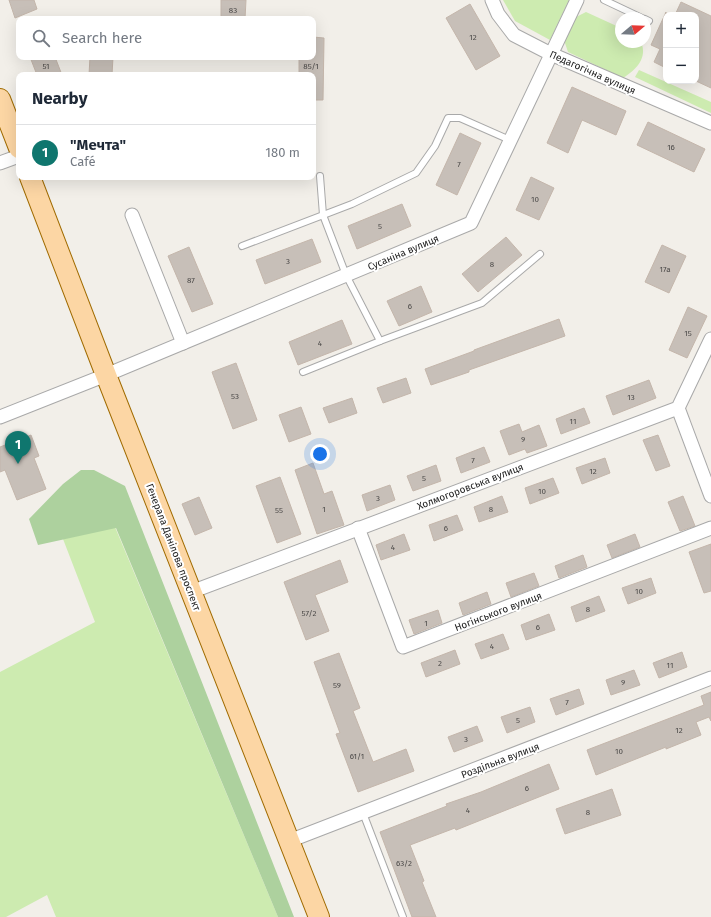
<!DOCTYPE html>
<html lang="en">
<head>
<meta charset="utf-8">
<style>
  body { margin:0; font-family:"Fira Sans",sans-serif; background:#f6f6f7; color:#1f2937 }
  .controls { position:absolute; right:12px; top:12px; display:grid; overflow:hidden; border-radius:8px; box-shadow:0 4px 16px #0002 }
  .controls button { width:36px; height:36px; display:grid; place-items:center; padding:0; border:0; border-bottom:1px solid #e0e1e3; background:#fff; color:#1f2937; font:20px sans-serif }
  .compass { position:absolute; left:615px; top:12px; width:36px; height:36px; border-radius:50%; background:#fff; box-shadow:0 4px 16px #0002; rotate:71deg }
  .you { position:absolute; left:320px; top:454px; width:14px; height:14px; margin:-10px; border:3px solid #fff; border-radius:50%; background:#1a73e8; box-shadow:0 0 0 6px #1a73e833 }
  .badge { display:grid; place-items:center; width:26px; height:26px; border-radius:50%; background:#0f766e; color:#fff; font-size:13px; font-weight:700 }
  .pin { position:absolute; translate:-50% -33px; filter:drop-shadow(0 1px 2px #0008) }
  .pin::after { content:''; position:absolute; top:21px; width:14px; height:12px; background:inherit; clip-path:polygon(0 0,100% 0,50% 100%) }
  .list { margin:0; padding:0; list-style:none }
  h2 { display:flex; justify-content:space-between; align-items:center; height:52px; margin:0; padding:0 16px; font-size:17px }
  h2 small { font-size:13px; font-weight:400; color:#747a83 }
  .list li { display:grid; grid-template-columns:26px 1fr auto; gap:12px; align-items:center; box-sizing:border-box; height:56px; padding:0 16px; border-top:1px solid #e0e1e3 }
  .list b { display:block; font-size:15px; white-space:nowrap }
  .list p { margin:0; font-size:13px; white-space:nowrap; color:#747a83 }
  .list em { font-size:13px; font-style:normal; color:#747a83 }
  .icon { flex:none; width:22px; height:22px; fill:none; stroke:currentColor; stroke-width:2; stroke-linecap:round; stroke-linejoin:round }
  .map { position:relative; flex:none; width:711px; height:917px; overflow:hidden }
  .search { position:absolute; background:#fff; box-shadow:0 4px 16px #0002; left:16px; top:16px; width:300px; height:44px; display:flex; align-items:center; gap:10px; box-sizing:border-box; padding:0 14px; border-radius:8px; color:#747a83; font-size:15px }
  .panel { position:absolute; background:#fff; box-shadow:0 4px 16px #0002; left:16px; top:72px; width:300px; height:108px; border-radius:8px }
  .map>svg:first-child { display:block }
  .grass { fill:#cdebb0 }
  .forest { fill:#add19e }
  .building { fill:#c7bfb8; stroke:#c4b6ab }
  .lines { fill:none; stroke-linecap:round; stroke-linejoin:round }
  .lane-casing { stroke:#a9a9a9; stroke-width:8 }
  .street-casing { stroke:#a9a9a9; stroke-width:15 }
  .primary-casing { stroke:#a06b00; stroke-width:22 }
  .lane { stroke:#fff; stroke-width:6 }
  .street { stroke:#fff; stroke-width:13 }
  .primary { stroke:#fcd6a4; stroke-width:20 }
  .labels { text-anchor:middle; stroke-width:4; stroke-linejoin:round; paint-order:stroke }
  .number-label { font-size:8px; fill:#4b4948 }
  .street-label { font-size:10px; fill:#222; stroke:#fff }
</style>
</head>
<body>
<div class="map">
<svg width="711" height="917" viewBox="0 0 711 917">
  <rect width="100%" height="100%" fill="#f2efe9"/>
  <!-- grass -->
  <g class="grass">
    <polygon points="503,0 569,0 550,40 515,21"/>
    <path d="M586 12 621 28V42H641C648 58 636 70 623 78L568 52 564 40 576 17Z"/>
    <polygon points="639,70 711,102 711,113 635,77"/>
    <polygon points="115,527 278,917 56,917 47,895 6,917 0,917 0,672 95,622 63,539"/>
  </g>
  <!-- forest -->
  <polygon class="forest" points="81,470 94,470 125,486 294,917 278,917 116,528 38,545 29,519 63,484"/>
  <!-- building -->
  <g class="building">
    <polygon points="9,0 34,0 37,9 15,18"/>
    <polygon points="221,0 246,0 245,19 221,19"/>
    <polygon points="681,2 711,16 711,88 696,81 696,15 675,15"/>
    <polygon points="470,4 500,56 476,70 446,18"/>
    <polygon points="666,12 666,68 654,62 660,49 651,45"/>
    <polygon points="313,37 324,38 323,100 313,100 313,75 299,75 299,57 313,57"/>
    <polygon points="30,57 55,57 62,75 37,75"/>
    <polygon points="90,57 113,57 112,75 89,75"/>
    <polygon points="572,87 626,111 616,135 582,120 568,153 547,143"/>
    <polygon points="648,122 705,149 694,172 637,145"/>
    <polygon points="460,133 481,143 457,195 436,185"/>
    <polygon points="531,177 554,188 539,220 516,210"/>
    <polygon points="402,204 411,226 357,249 348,226"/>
    <polygon points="506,237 522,255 478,292 462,274"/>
    <polygon points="312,239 321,262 265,284 256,260"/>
    <polygon points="662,245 686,256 669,293 645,282"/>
    <polygon points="189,247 213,304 192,312 168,256"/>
    <polygon points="421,286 432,312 399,326 387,301"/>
    <polygon points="688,307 707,316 687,358 669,350"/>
    <polygon points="559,319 565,336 469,370 469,372 431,385 425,369 474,351 474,350"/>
    <polygon points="342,320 352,344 298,365 289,342"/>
    <polygon points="236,363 257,420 233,429 212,372"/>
    <polygon points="406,378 411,393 383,403 377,388"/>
    <polygon points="649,380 656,398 613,415 606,396"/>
    <polygon points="352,398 357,413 329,423 323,408"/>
    <polygon points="301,407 311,434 289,442 279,415"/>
    <polygon points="584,408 590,423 561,434 556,419"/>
    <polygon points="519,424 522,432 539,425 547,446 527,453 525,449 509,455 500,431"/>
    <polygon points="31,435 39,456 34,458 46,489 17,500 5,470 0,472 0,447"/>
    <polygon points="658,435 670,466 656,471 643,440"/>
    <polygon points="484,447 490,462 461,473 456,458"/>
    <polygon points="605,458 610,473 582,484 576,468"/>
    <polygon points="313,463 324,494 332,491 344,525 317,534 295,470"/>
    <polygon points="436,465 441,481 413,491 407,476"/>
    <polygon points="280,477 301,534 277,543 256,486"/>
    <polygon points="553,478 559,493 530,504 525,488"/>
    <polygon points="390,485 395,500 367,511 362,495"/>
    <polygon points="502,496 508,512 479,522 474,507"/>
    <polygon points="683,496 695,526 680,531 668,502"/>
    <polygon points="199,497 212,528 195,535 182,504"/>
    <polygon points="457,515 463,530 434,541 429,525"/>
    <polygon points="404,534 410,550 381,560 376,545"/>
    <polygon points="635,534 640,547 612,558 607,545"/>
    <polygon points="711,544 711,591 704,593 689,552"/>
    <polygon points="583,555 587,567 559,578 555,566"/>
    <polygon points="340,560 348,582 315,595 329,631 306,640 284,582"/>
    <polygon points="534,573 539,586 511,597 506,583"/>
    <polygon points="651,578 656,593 628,604 622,588"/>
    <polygon points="487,592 491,604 463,615 459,603"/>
    <polygon points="599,596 605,611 576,622 571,607"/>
    <polygon points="438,610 442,623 414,634 409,620"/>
    <polygon points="549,614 555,630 526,640 521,625"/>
    <polygon points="503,634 509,649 481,659 475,644"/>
    <polygon points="455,650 460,664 426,677 421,663"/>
    <polygon points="682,652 687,667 659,678 653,663"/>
    <polygon points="339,653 360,708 353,711 373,762 406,749 414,771 358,792 336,734 340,733 314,662"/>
    <polygon points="634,670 640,685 611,695 606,680"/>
    <polygon points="579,689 584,704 556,715 550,699"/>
    <polygon points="711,692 711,721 709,717 696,722 701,735 666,749 666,747 596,775 587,750 704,705 701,696"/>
    <polygon points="530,707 535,722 507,733 501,717"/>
    <polygon points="477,726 483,741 454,752 448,737"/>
    <polygon points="549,764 559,789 456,830 455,828 410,845 424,881 422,882 436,917 412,917 380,832 447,806 446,804 481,792"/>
    <polygon points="612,789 621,815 565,834 556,809"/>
  </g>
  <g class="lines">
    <!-- lane casing -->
    <g class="lane-casing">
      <g id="lane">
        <polyline points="604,0 642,18"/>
        <polyline points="645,19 649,21"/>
        <polyline points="320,176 323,215 346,275 380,341"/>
        <polyline points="242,246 352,204 416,173 435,146 448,118 460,118 510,140"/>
        <polyline points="303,372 380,341 482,303 540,254"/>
        <polyline points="363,813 403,917"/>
      </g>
    </g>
    <!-- street casing -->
    <g class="street-casing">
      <g id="street">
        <polyline points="492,0 498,14 514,35 551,54 711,123"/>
        <polyline points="0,163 19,156"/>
        <polyline points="132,215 183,343"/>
        <polyline points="678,408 711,496"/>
        <polyline points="0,417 106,375 471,223 577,0"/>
        <polyline points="358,528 403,647 711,528"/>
        <polyline points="191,592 678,408 711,339"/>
        <polyline points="289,841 711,678"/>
      </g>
    </g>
    <!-- primary casing -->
    <g class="primary-casing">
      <g id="primary">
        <polyline points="0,99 19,148"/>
        <polyline points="30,177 106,375 319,917"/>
      </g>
    </g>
    <!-- lane -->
    <use href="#lane" class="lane"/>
    <!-- street -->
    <use href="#street" class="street"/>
    <!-- primary -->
    <use href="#primary" class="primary"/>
  </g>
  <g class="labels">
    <!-- number labels -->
    <g class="number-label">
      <text x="233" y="13">83</text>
      <text x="473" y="40">12</text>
      <text x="46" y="69">51</text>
      <text x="311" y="69">85/1</text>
      <text x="671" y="150">16</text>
      <text x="459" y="167">7</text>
      <text x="535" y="202">10</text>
      <text x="380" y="229">5</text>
      <text x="288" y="264">3</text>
      <text x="492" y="267">8</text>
      <text x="665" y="272">17а</text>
      <text x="191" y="283">87</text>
      <text x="410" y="309">6</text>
      <text x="688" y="336">15</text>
      <text x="320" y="346">4</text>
      <text x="235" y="399">53</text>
      <text x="631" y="400">13</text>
      <text x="573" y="424">11</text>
      <text x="523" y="442">9</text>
      <text x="473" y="463">7</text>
      <text x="593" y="474">12</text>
      <text x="424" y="481">5</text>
      <text x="542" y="494">10</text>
      <text x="378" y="501">3</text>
      <text x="324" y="512">1</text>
      <text x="491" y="512">8</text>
      <text x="279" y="513">55</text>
      <text x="446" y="531">6</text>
      <text x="393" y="550">4</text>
      <text x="639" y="594">10</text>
      <text x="588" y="612">8</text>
      <text x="309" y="616">57/2</text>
      <text x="426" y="626">1</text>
      <text x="538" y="630">6</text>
      <text x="492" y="649">4</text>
      <text x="440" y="666">2</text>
      <text x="670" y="668">11</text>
      <text x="623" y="685">9</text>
      <text x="337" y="688">59</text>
      <text x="567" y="705">7</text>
      <text x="518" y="723">5</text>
      <text x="679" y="733">12</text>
      <text x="466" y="742">3</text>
      <text x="619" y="754">10</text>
      <text x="357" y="759">61/1</text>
      <text x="527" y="791">6</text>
      <text x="468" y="813">4</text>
      <text x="588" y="815">8</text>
      <text x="404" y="866">63/2</text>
    </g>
    <!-- street labels -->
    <g class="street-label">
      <text transform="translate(593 72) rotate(24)" y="4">Педагогічна вулиця</text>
      <text transform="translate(403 252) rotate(-23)" y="4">Сусаніна вулиця</text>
      <text transform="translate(470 486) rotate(-21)" y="4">Холмогоровська вулиця</text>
      <text transform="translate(174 547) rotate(69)" y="4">Генерала Данілова проспект</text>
      <text transform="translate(498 611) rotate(-21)" y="4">Ногінського вулиця</text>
      <text transform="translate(500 760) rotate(-21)" y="4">Роздільна вулиця</text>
    </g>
  </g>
</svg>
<div class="controls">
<button>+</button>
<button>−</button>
</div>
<svg class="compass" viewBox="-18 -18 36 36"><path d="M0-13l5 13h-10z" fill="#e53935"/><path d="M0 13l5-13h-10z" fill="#747a83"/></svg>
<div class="you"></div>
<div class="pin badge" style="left:18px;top:464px">1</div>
<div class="search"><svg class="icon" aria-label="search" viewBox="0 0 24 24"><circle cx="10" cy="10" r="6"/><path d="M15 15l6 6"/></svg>Search here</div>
<section class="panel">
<h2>Nearby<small></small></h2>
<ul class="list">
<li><span class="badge">1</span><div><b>&quot;Мечта&quot;</b><p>Café</p></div><em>180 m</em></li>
</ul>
</section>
</div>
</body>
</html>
